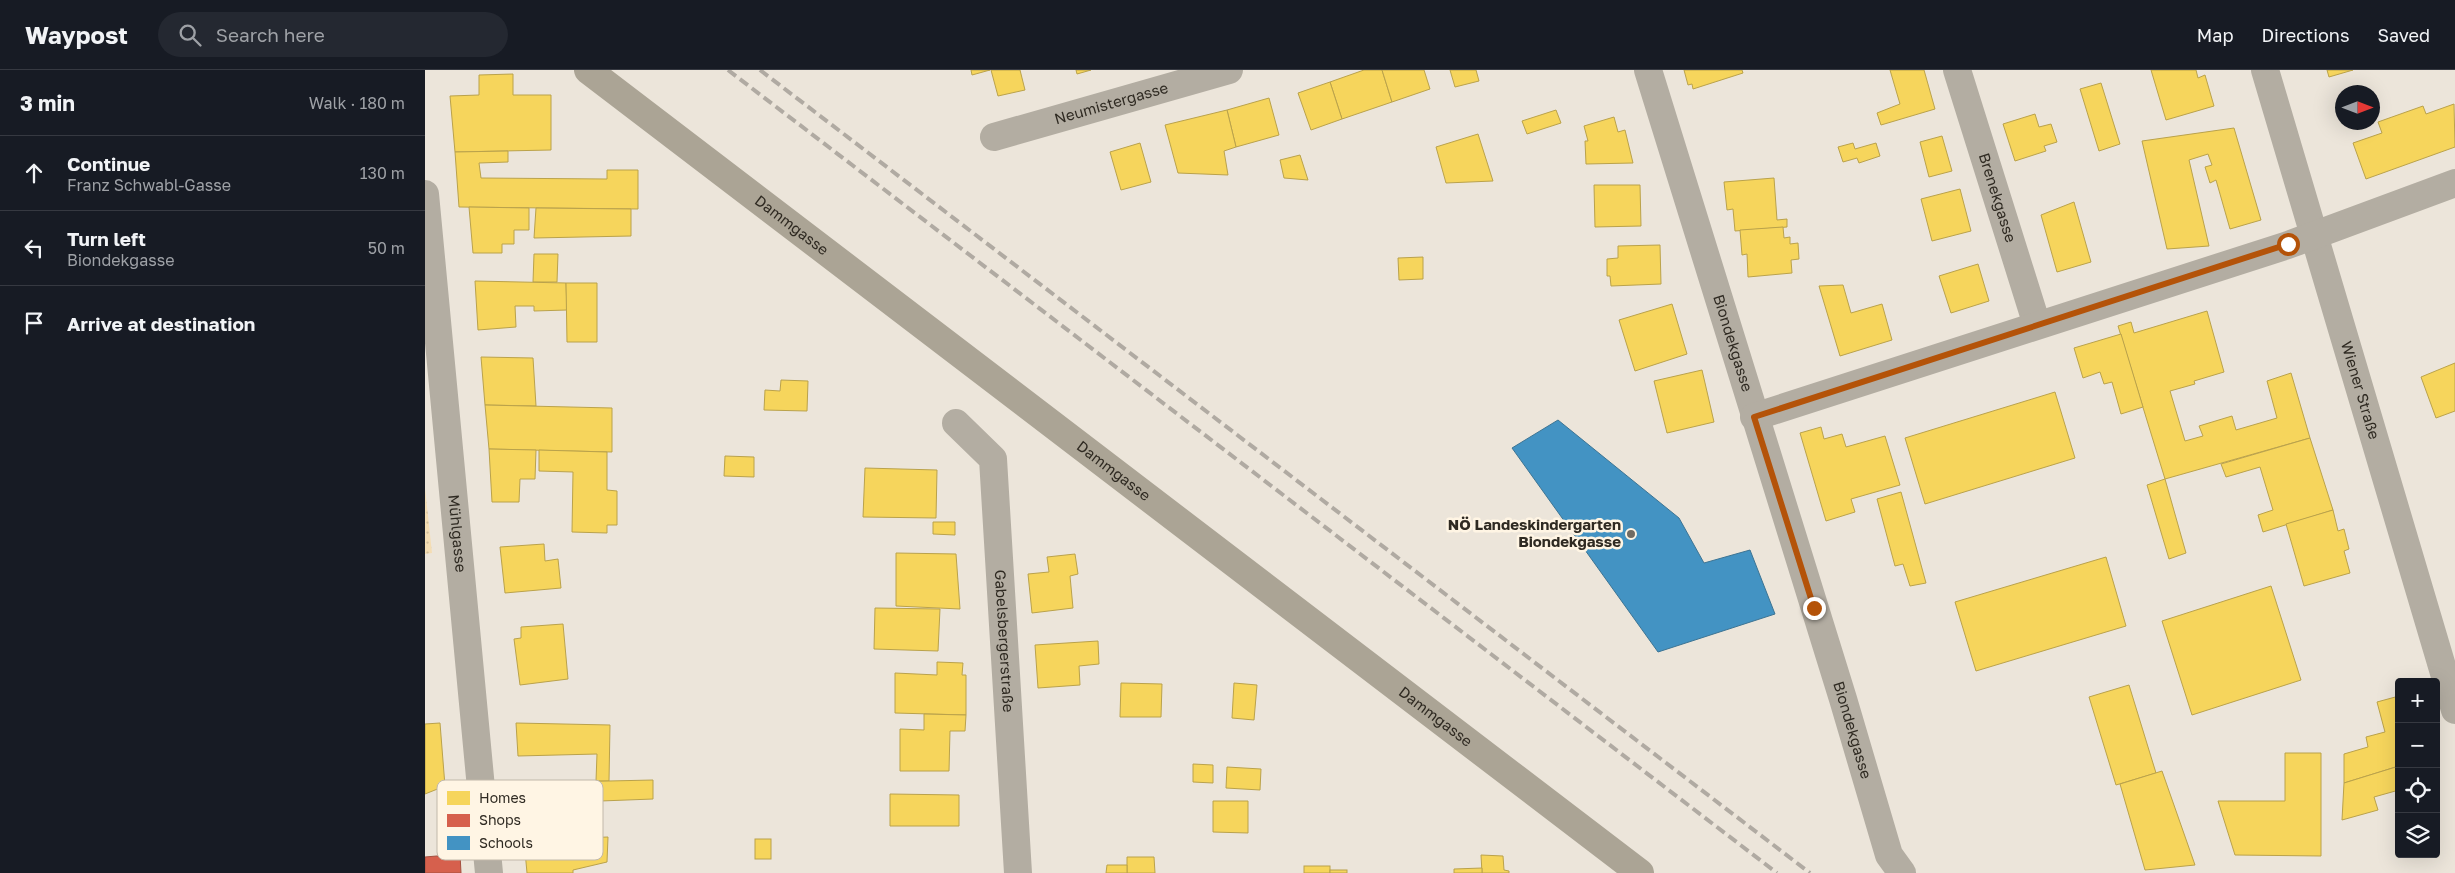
<!DOCTYPE html>
<html lang="en">
<head>
<meta charset="utf-8">
<style>
  body { margin:0; font-family:"Golos Text",sans-serif; background:#242831; color:#f1f3f6 }
  .controls { position:absolute; right:15px; bottom:15px; display:grid; overflow:hidden; border-radius:5px; box-shadow:0 5px 20px #0002 }
  .controls button { width:45px; height:45px; display:grid; place-items:center; padding:0; border:0; border-bottom:1px solid #363941; background:#171b24; color:#f1f3f6; font:25px sans-serif }
  .compass { position:absolute; left:1910px; top:15px; width:45px; height:45px; border-radius:50%; background:#171b24; box-shadow:0 5px 20px #0002; rotate:90deg }
  .stop { position:absolute; width:15px; height:15px; margin:-11px; border:4px solid #b45309; border-radius:50%; background:#fff }
  .stop.end { background:#b45309; border-color:#fff; box-shadow:0 1px 5px #0008 }
  .list { margin:0; padding:0; list-style:none }
  h2 { display:flex; justify-content:space-between; align-items:center; height:65px; margin:0; padding:0 20px; font-size:21px }
  h2 small { font-size:16px; font-weight:400; color:#9ea1a6 }
  .list li { display:grid; grid-template-columns:32px 1fr auto; gap:15px; align-items:center; box-sizing:border-box; height:75px; padding:0 20px; border-top:1px solid #363941 }
  .list b { display:block; font-size:19px; white-space:nowrap }
  .list p { margin:0; font-size:16px; white-space:nowrap; color:#9ea1a6 }
  .list em { font-size:16px; font-style:normal; color:#9ea1a6 }
  .icon { flex:none; width:28px; height:28px; fill:none; stroke:currentColor; stroke-width:2; stroke-linecap:round; stroke-linejoin:round }
  .map { position:relative; flex:none; width:2030px; height:803px; overflow:hidden }
  header { display:flex; align-items:center; gap:30px; box-sizing:border-box; height:70px; padding:0 25px; background:#171b24; border-bottom:1px solid #363941 }
  header strong { font-size:24px }
  nav { display:flex; gap:28px; margin-inline-start:auto; font-size:18px }
  .search { width:350px; height:45px; background:#242831; display:flex; align-items:center; gap:12px; box-sizing:border-box; padding:0 18px; border-radius:28px; color:#9ea1a6; font-size:19px }
  main { display:flex }
  aside { flex:1; background:#171b24 }
  .map>svg:first-child { display:block }
  .park { fill:url(#park-dots) }
  .homes { fill:#f6d55c; stroke:#baa24b }
  .shops { fill:#d6604d; stroke:#a45040 }
  .schools { fill:#4393c3; stroke:#3d7493 }
  .lines { fill:none; stroke-linecap:round; stroke-linejoin:round }
  .minor { stroke:#b3ada2; stroke-width:28 }
  .tertiary { stroke:#b3ada2; stroke-width:28 }
  .primary { stroke:#aba495; stroke-width:28 }
  .rail { stroke:#b0aaa2; stroke-width:4; stroke-dasharray:10 5; stroke-linecap:butt }
  .route { stroke:#b45309; stroke-width:6 }
  .poi-dot { fill:#716b62; stroke:#fff5e4; stroke-width:2 }
  .labels { text-anchor:middle; stroke-width:5; stroke-linejoin:round; paint-order:stroke }
  .street-label { font-size:15px; fill:#2f2a22; stroke:#fff5e4 }
  .poi-label { font-size:15px; font-weight:bold; fill:#2f2a22; stroke:#fff5e4; text-anchor:end }
  .key { fill:#fff5e4; stroke:#c1b8aa; stroke-width:1 }
  .key-label { font-size:14px; fill:#2f2a22 }
</style>
</head>
<body>
<header>
<strong>Waypost</strong>
<div class="search"><svg class="icon" aria-label="search" viewBox="0 0 24 24"><circle cx="10" cy="10" r="6"/><path d="M15 15l6 6"/></svg>Search here</div>
<nav><a>Map</a><a>Directions</a><a>Saved</a></nav>
</header>
<main>
<aside>
<h2>3 min<small>Walk · 180 m</small></h2>
<ul class="list">
<li><svg class="icon" aria-label="ahead" viewBox="0 0 24 24"><path d="M12 20V5M6 11l6-6 6 6"/></svg><div><b>Continue</b><p>Franz Schwabl-Gasse</p></div><em>130 m</em></li>
<li><svg class="icon" aria-label="left" viewBox="0 0 24 24"><path d="M17 20v-9H6M10 6l-5 5 5 5"/></svg><div><b>Turn left</b><p>Biondekgasse</p></div><em>50 m</em></li>
<li><svg class="icon" aria-label="arrive" viewBox="0 0 24 24"><path d="M6 21V4h12l-3 4 3 4H6"/></svg><div><b>Arrive at destination</b></div></li>
</ul>
</aside>
<div class="map">
<svg width="2030" height="803" viewBox="0 0 2030 803">
  <defs>
    <pattern id="park-dots" width="8" height="8" patternUnits="userSpaceOnUse" patternTransform="scale(1.25)"><rect width="8" height="8" fill="#f4ddb3"/><path d="M2 2h.1M6 6h.1" fill="none" stroke="#d2be9a" stroke-width="1.8" stroke-linecap="round"/></pattern>
  </defs>
  <rect width="100%" height="100%" fill="#ece5da"/>
  <!-- park -->
  <polygon class="park" points="0,418 7,483 0,484"/>
  <!-- homes -->
  <g class="homes">
    <polygon points="546,0 565,0 547,5"/>
    <polygon points="566,0 595,0 600,20 573,26"/>
    <polygon points="651,0 666,0 652,4"/>
    <polygon points="939,0 957,0 967,32 917,49 905,12"/>
    <polygon points="957,0 999,0 1005,19 967,32"/>
    <polygon points="1025,0 1051,0 1054,11 1030,17"/>
    <polygon points="1259,0 1317,0 1318,3 1268,19 1267,14 1263,15"/>
    <polygon points="1465,0 1499,0 1510,39 1456,55 1452,43 1475,34"/>
    <polygon points="1726,0 1771,0 1773,8 1780,5 1789,36 1741,50"/>
    <polygon points="1902,0 1928,0 1904,7"/>
    <polygon points="88,4 88,25 126,25 126,80 30,82 25,26 54,25 54,5"/>
    <polygon points="905,12 917,49 886,60 873,23"/>
    <polygon points="1676,13 1695,74 1674,81 1655,19"/>
    <polygon points="844,28 854,65 811,77 802,40"/>
    <polygon points="2029,34 2030,77 1941,109 1928,73 1957,63 1953,52 1998,36 2001,44"/>
    <polygon points="802,40 811,77 799,81 803,105 753,103 740,55"/>
    <polygon points="1131,40 1136,53 1102,64 1097,51"/>
    <polygon points="1610,44 1614,57 1626,54 1632,72 1619,76 1621,81 1590,91 1578,54"/>
    <polygon points="1189,47 1193,62 1200,60 1208,93 1161,94 1160,71 1163,71 1159,56"/>
    <polygon points="1809,58 1836,150 1805,159 1791,110 1785,113 1780,97 1787,95 1783,84 1764,90 1784,176 1742,179 1717,71"/>
    <polygon points="1053,64 1068,111 1021,113 1011,77"/>
    <polygon points="1517,66 1527,101 1504,107 1495,72"/>
    <polygon points="715,73 726,112 696,120 685,82"/>
    <polygon points="1428,73 1430,79 1451,73 1455,86 1434,93 1432,88 1418,92 1413,77"/>
    <polygon points="83,81 83,92 54,93 56,108 182,109 182,100 213,100 213,139 34,137 30,82"/>
    <polygon points="875,85 883,110 859,108 855,90"/>
    <polygon points="1349,108 1352,150 1362,149 1362,157 1310,161 1308,139 1302,140 1299,112"/>
    <polygon points="1169,115 1215,115 1216,156 1170,157"/>
    <polygon points="1535,119 1546,161 1507,171 1496,129"/>
    <polygon points="1649,132 1666,192 1632,202 1616,145"/>
    <polygon points="44,137 104,138 104,160 89,160 89,174 77,174 77,183 48,183"/>
    <polygon points="111,138 206,139 206,166 109,168"/>
    <polygon points="1358,157 1359,168 1365,167 1365,174 1373,173 1374,189 1366,190 1367,203 1323,207 1322,184 1317,185 1315,160"/>
    <polygon points="1235,175 1236,214 1186,216 1185,206 1182,206 1182,189 1193,188 1193,176"/>
    <polygon points="109,184 133,184 132,212 108,212"/>
    <polygon points="998,187 998,209 974,210 973,188"/>
    <polygon points="1553,194 1564,231 1526,243 1514,206"/>
    <polygon points="50,211 141,213 142,240 109,241 109,236 90,236 91,257 53,260"/>
    <polygon points="141,213 172,213 172,272 142,272"/>
    <polygon points="1418,215 1426,243 1457,234 1467,270 1415,286 1394,216"/>
    <polygon points="1247,234 1262,284 1210,301 1194,250"/>
    <polygon points="1782,241 1799,302 1769,311 1770,314 1745,321 1760,371 1778,366 1774,356 1807,346 1811,360 1852,348 1842,311 1866,303 1885,368 1740,409 1693,256 1706,252 1709,263"/>
    <polygon points="1696,264 1718,337 1696,344 1687,312 1679,314 1675,302 1658,308 1649,278"/>
    <polygon points="56,287 108,288 111,336 60,335"/>
    <polygon points="2030,293 2030,341 2011,348 1996,307"/>
    <polygon points="1277,300 1289,352 1242,363 1229,311"/>
    <polygon points="356,310 383,311 382,341 339,340 340,320 355,321"/>
    <polygon points="1630,322 1650,388 1500,434 1480,368"/>
    <polygon points="60,335 187,338 187,382 64,379"/>
    <polygon points="1396,357 1399,369 1417,364 1421,377 1460,366 1475,415 1426,429 1430,442 1401,451 1375,363"/>
    <polygon points="1885,368 1908,440 1838,462 1833,445 1848,440 1835,397 1801,407 1796,394"/>
    <polygon points="64,379 111,380 110,409 95,409 94,432 67,432"/>
    <polygon points="114,380 182,382 182,420 192,421 192,455 182,455 182,463 147,462 148,402 114,401"/>
    <polygon points="300,386 329,387 329,407 299,406"/>
    <polygon points="440,398 512,400 511,448 438,447"/>
    <polygon points="1740,409 1761,483 1744,489 1722,415"/>
    <polygon points="1476,422 1501,513 1485,516 1478,494 1470,496 1452,429"/>
    <polygon points="1908,440 1913,461 1919,459 1924,479 1919,481 1925,503 1879,516 1861,454"/>
    <polygon points="508,452 530,452 530,465 508,464"/>
    <polygon points="119,474 120,491 133,489 136,518 80,523 75,477"/>
    <polygon points="471,483 531,484 535,539 471,536"/>
    <polygon points="650,484 653,504 645,506 648,538 607,543 603,504 624,502 622,487"/>
    <polygon points="1681,487 1701,556 1551,601 1530,532"/>
    <polygon points="1846,516 1876,610 1767,645 1737,551"/>
    <polygon points="450,538 515,539 513,581 449,579"/>
    <polygon points="138,554 143,609 95,615 89,569 96,568 96,557"/>
    <polygon points="673,571 674,594 654,596 655,615 613,618 610,575"/>
    <polygon points="512,592 538,593 537,605 541,605 541,645 470,643 470,603 512,605"/>
    <polygon points="696,613 737,614 736,647 695,647"/>
    <polygon points="809,613 832,615 829,650 807,648"/>
    <polygon points="1704,615 1731,703 1691,715 1664,627"/>
    <polygon points="1974,626 1974,696 1919,713 1919,684 1943,677 1941,667 1960,662 1952,632"/>
    <polygon points="499,644 541,645 540,661 525,661 524,701 475,701 475,659 499,660"/>
    <polygon points="15,653 20,716 0,724 0,654"/>
    <polygon points="91,653 185,655 184,711 171,711 172,684 93,686"/>
    <polygon points="1860,683 1896,683 1896,786 1810,785 1793,731 1860,731"/>
    <polygon points="768,694 788,695 788,713 768,712"/>
    <polygon points="1974,696 1974,720 1949,727 1953,740 1917,750 1919,713"/>
    <polygon points="802,697 836,699 835,720 801,718"/>
    <polygon points="1737,701 1770,795 1720,800 1695,714"/>
    <polygon points="228,710 228,729 123,733 123,748 166,747 166,768 99,770 95,713"/>
    <polygon points="465,724 534,725 534,756 465,756"/>
    <polygon points="788,731 823,731 823,763 788,762"/>
    <polygon points="183,767 182,792 148,800 148,803 102,803 99,770"/>
    <rect x="330" y="769" width="16" height="20"/>
    <polygon points="1056,785 1078,786 1079,800 1084,801 1084,803 1057,803"/>
    <polygon points="702,787 729,787 730,803 702,803"/>
    <polygon points="682,795 702,795 702,803 681,803"/>
    <rect x="879" y="796" width="26" height="7"/>
    <polygon points="1057,798 1057,803 1029,803 1029,799"/>
    <rect x="905" y="800" width="17" height="3"/>
  </g>
  <!-- shops -->
  <polygon class="shops" points="35,784 36,803 0,803 0,787"/>
  <!-- schools -->
  <polygon class="schools" points="1133,350 1254,448 1279,493 1325,480 1350,544 1233,582 1087,378"/>
  <g class="lines">
    <!-- minor -->
    <g class="minor">
      <path id="s1" d="M1223 0 1418 629 1464 785 1477 803"/>
      <path id="s2" d="M1532 0 1612 255"/>
      <path id="s3" d="M1840 0 2030 640"/>
      <path id="s4" d="M569 67 804 0"/>
      <polyline points="1329,347 1863,175 2030,113"/>
      <path id="s5" d="M531 353 568 389 593 803"/>
    </g>
    <!-- tertiary -->
    <path class="tertiary" id="s6" d="M0 124 64 803"/>
    <!-- primary -->
    <path class="primary" id="s7" d="M163 0 1215 803"/>
    <!-- rail -->
    <g class="rail">
      <polyline points="303,0 1352,803"/>
      <polyline points="335,0 1385,803"/>
    </g>
  </g>
  <g class="lines">
    <!-- route -->
    <polyline class="route" points="1389,538 1329,347 1863,174"/>
  </g>
  <!-- markers -->
  <circle class="poi-dot" cx="1206" cy="464" r="5"/>
  <g class="labels">
    <!-- street labels -->
    <g class="street-label">
      <text dy="5" stroke="none"><textPath href="#s4" startOffset="122">Neumistergasse</textPath></text>
      <text dy="5" stroke="none"><textPath href="#s2" startOffset="134">Brenekgasse</textPath></text>
      <text dy="5" stroke="none"><textPath href="#s7" startOffset="256">Dammgasse</textPath></text>
      <text dy="5" stroke="none"><textPath href="#s1" startOffset="286">Biondekgasse</textPath></text>
      <text dy="5" stroke="none"><textPath href="#s3" startOffset="334">Wiener Straße</textPath></text>
      <text dy="5" stroke="none"><textPath href="#s7" startOffset="661">Dammgasse</textPath></text>
      <text dy="5" stroke="none"><textPath href="#s6" startOffset="341">Mühlgasse</textPath></text>
      <text dy="5" stroke="none"><textPath href="#s5" startOffset="234">Gabelsbergerstraße</textPath></text>
      <text dy="5" stroke="none"><textPath href="#s7" startOffset="1066">Dammgasse</textPath></text>
      <text dy="5" stroke="none"><textPath href="#s1" startOffset="691">Biondekgasse</textPath></text>
    </g>
    <!-- poi labels -->
    <g class="poi-label">
      <text x="1196" y="460">NÖ Landeskindergarten<tspan x="1196" dy="17">Biondekgasse</tspan></text>
    </g>
  </g>
  <!-- legend -->
  <rect x="12" y="710" width="166" height="80" rx="8" class="key"/>
  <rect x="22" y="721" width="23" height="14" fill="#f6d55c"/>
  <rect x="22" y="744" width="23" height="13" fill="#d6604d"/>
  <rect x="22" y="766" width="23" height="14" fill="#4393c3"/>
  <g class="key-label">
    <text x="54" y="733">Homes</text>
    <text x="54" y="755">Shops</text>
    <text x="54" y="778">Schools</text>
  </g>
</svg>
<div class="controls">
<button>+</button>
<button>−</button>
<button><svg class="icon" aria-label="locate" viewBox="0 0 24 24"><circle cx="12" cy="12" r="6"/><path d="M12 2v4M12 18v4M2 12h4M18 12h4"/></svg></button>
<button><svg class="icon" aria-label="layers" viewBox="0 0 24 24"><path d="M12 4l9 5-9 5-9-5zM3 14l9 5 9-5"/></svg></button>
</div>
<svg class="compass" viewBox="-18 -18 36 36"><path d="M0-13l5 13h-10z" fill="#e53935"/><path d="M0 13l5-13h-10z" fill="#9ea1a6"/></svg>
<div class="stop" style="left:1863px;top:174px"></div>
<div class="stop end" style="left:1389px;top:538px"></div>
</div>
</main>
</body>
</html>
